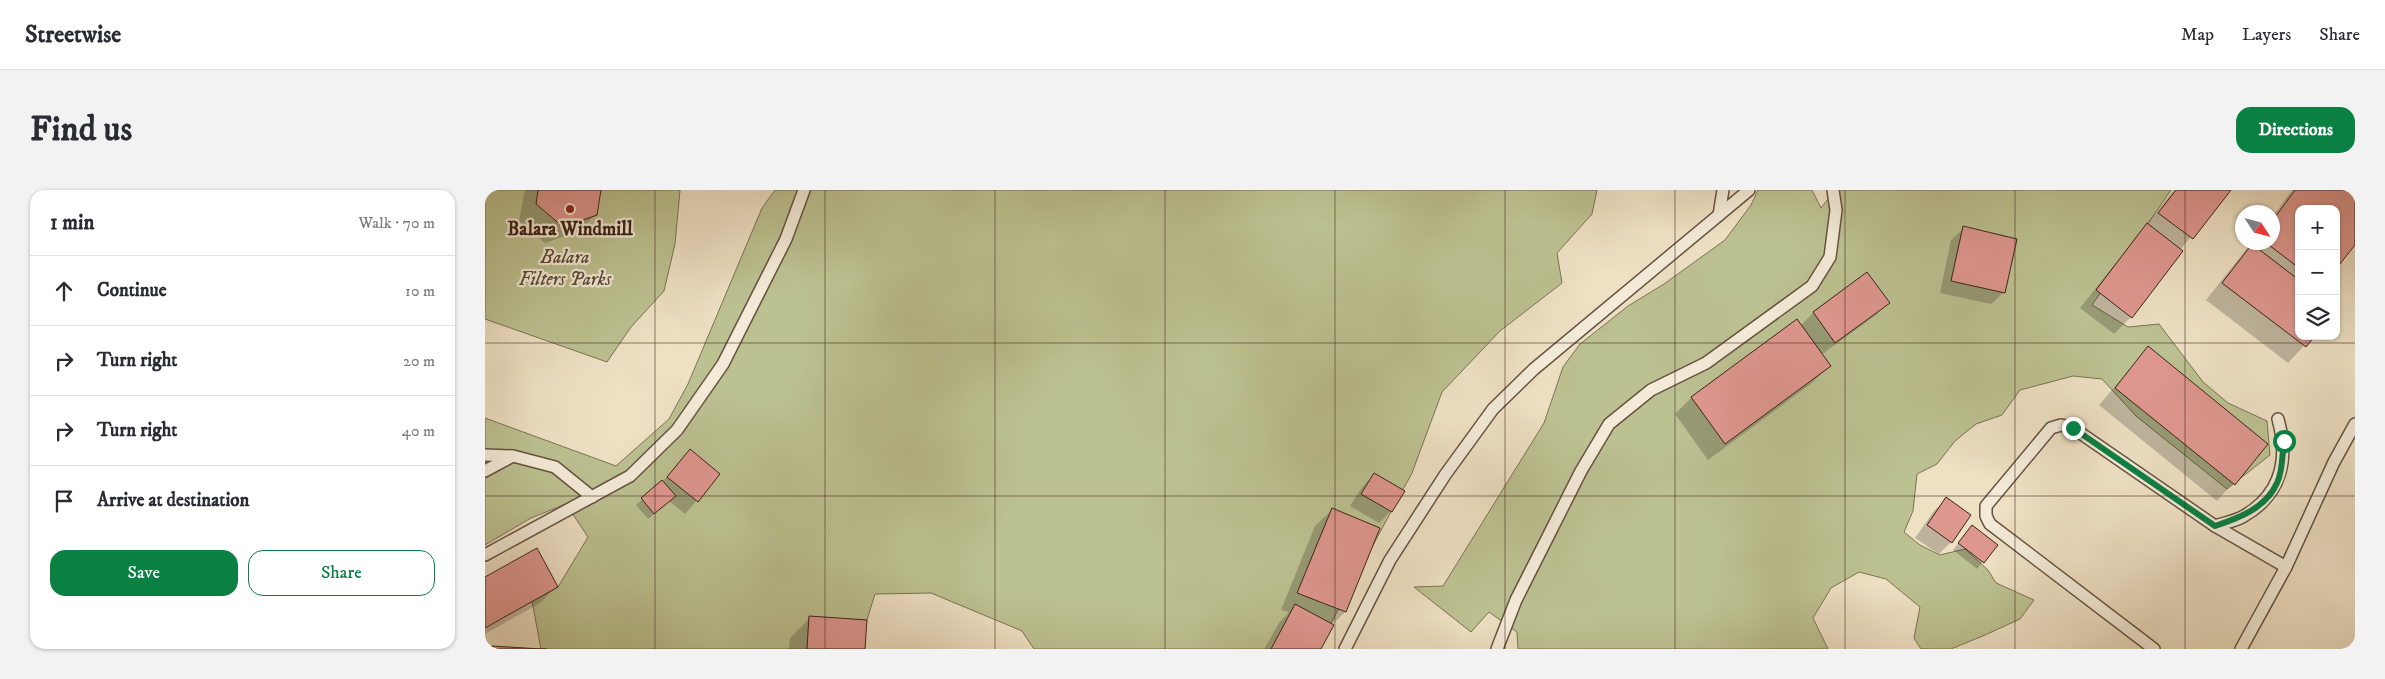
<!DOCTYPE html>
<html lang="en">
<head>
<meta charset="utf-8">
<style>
  body { margin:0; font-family:"IM FELL DW Pica",serif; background:#f2f2f3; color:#2b2b33 }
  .controls { position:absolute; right:15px; top:15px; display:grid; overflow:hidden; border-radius:10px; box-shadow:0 1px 4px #0004 }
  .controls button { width:45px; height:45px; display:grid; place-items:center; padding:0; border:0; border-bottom:1px solid #e1e1e2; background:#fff; color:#2b2b33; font:25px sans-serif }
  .compass { position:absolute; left:1750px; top:15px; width:45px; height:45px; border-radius:50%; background:#fff; box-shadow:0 1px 4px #0004; rotate:126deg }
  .stop { position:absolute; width:15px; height:15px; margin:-11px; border:4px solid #0b8043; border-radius:50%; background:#fff }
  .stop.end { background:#0b8043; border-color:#fff; box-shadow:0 1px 5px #0008 }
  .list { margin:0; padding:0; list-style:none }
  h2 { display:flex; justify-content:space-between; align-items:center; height:65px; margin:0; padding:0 20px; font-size:21px }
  h2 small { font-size:16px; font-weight:400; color:#7c7c81 }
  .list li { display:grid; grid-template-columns:32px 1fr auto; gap:15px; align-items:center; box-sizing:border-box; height:70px; padding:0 20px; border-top:1px solid #e1e1e2 }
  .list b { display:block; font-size:19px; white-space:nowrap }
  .list em { font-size:16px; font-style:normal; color:#7c7c81 }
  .actions { display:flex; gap:10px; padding:15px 20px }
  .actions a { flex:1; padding:11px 0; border:1px solid #0b8043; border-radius:15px; text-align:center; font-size:18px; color:#0b8043 }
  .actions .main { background:#0b8043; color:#fff }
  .icon { flex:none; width:28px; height:28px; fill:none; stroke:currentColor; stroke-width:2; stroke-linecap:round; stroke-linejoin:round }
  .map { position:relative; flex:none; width:1870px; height:459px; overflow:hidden; border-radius:15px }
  header { display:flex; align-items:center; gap:30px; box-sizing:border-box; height:70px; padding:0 25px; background:#fff; border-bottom:1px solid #e1e1e2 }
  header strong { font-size:24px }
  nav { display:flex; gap:28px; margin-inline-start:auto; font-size:18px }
  .intro { display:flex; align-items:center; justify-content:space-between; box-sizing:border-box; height:120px; padding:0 30px }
  h1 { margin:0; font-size:35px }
  .button { padding:12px 22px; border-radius:15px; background:#0b8043; color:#fff; font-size:18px; font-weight:700 }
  main { display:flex; gap:30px; padding:0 30px }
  aside { flex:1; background:#fff; border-radius:15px; box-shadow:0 1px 4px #0004 }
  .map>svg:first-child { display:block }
  .green { fill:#bcc191; stroke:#7c7254 }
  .shadow { fill:#0003 }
  .building { fill:#de978f; stroke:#3b2317 }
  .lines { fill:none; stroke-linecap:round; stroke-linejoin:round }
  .lane-casing { stroke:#685242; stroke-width:14 }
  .lane { stroke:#f3ebd8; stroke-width:11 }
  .route { stroke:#0b8043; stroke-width:6 }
  .grid { fill:none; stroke:#3b2317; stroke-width:1; stroke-opacity:0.55 }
  .poi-dot { fill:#8f2418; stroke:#f3ebd8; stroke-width:2 }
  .labels { text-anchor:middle; stroke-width:4.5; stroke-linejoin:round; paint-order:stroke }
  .poi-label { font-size:19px; font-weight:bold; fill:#3b2317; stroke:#f3ebd8 }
  .park-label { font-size:19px; font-style:italic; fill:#5b4a36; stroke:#f3ebd8 }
</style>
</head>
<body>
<header>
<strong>Streetwise</strong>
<nav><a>Map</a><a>Layers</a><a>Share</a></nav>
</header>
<div class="intro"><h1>Find us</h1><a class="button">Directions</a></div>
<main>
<aside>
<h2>1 min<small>Walk · 70 m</small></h2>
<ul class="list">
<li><svg class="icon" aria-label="ahead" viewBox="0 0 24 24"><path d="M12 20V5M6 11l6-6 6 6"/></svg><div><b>Continue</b></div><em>10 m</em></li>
<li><svg class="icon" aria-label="right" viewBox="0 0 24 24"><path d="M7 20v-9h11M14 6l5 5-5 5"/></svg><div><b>Turn right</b></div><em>20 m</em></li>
<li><svg class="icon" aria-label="right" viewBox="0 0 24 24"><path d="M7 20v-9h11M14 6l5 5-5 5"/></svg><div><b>Turn right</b></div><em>40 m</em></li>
<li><svg class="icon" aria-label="arrive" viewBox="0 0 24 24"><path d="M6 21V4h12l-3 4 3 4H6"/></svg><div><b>Arrive at destination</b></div></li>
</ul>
<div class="actions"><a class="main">Save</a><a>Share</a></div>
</aside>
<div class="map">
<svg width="1870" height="459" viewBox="0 0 1870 459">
  <rect width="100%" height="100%" fill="#ede0c3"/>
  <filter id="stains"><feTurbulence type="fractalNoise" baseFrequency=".004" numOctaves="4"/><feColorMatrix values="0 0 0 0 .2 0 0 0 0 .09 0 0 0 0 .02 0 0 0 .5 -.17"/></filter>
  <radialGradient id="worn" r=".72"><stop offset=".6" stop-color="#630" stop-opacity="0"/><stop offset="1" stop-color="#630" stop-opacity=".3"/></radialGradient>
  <!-- green -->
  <g class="green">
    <polygon points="0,0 195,0 190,54 179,101 146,137 122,172 0,129"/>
    <polygon points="290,0 1112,0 1107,24 1072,63 1077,93 1015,141 957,202 927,283 832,459 549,459 537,441 446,403 390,404 382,430 324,427 322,459 56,459 47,411 73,397 103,347 81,314 46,328 0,355 0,228 131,276 184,229 203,194 277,18"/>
    <polygon points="1273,0 1327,0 1336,18 1350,0 1686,0 1607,115 1643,137 1674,134 1718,192 1743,213 1782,231 1785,265 1742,299 1651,226 1617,189 1588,186 1535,200 1517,225 1491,234 1470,251 1452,274 1432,284 1428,321 1419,342 1435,355 1455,365 1480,359 1503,380 1511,393 1549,410 1535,429 1500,445 1466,459 1436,459 1429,448 1435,417 1401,389 1374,382 1346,398 1328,428 1343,459 1033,459 1032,442 1004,422 986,442 929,397 958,396 1059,233 1078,177 1095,154 1143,116 1179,94 1240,50 1266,15"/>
  </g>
  <!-- shadow -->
  <g class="shadow">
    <polygon points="40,0 115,0 111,24 94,41 60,53 34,31"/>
    <polygon points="1689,0 1744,0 1695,60 1646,127 1629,144 1595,118"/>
    <polygon points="1807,0 1870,0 1870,53 1851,19 1814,19 1814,146 1828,146 1803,173 1721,110 1767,52 1788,52 1788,26"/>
    <polygon points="1479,38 1519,102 1506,114 1455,103 1466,50"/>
    <polygon points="1382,84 1403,113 1391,125 1336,165 1344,176 1327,193 1223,270 1190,224 1206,208 1315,136 1328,123"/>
    <polygon points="1663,158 1782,254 1732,311 1614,215"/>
    <polygon points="205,261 234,284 200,324 184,311 163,329 151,315 177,292"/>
    <polygon points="889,285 906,321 894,333 865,316 877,297"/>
    <polygon points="1461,309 1466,352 1454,364 1430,348 1449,321"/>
    <polygon points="847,320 860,422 847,435 835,459 779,459 794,433 804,422 796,420 830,336"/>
    <polygon points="1481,343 1511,355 1492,379 1468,360"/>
    <polygon points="0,389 72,396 55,413 0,444"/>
    <polygon points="325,428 380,431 378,459 304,459 305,448"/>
  </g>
  <!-- building -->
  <g class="building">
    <polygon points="53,0 116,0 112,25 78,37 51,14"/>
    <polygon points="1691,0 1746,0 1708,49 1673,23"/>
    <polygon points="1810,0 1870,0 1870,55 1851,79 1851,19 1814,19 1814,78 1780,52 1788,52 1788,30"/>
    <polygon points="1662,33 1698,61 1647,128 1611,100"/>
    <polygon points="1478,36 1532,49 1520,103 1466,91"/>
    <polygon points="1767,54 1814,90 1814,146 1830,146 1821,157 1737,93"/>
    <polygon points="1382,82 1405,113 1350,153 1328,122"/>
    <polygon points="1312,129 1346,176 1240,254 1206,207"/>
    <polygon points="1663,156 1783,254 1750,295 1630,198"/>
    <polygon points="205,259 235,284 213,312 182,287"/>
    <polygon points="889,283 920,301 907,322 876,304"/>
    <polygon points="177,290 191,306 169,324 156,308"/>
    <polygon points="1461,307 1486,325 1467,353 1442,335"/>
    <polygon points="847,318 895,338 861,422 812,403"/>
    <polygon points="1487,335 1513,355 1499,373 1473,353"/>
    <polygon points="52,358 73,397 0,438 0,387"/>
    <polygon points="810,414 849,435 836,459 786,459"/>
    <polygon points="324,426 382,430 380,459 322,459"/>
    <polygon points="7,456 56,459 62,459 7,459"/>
  </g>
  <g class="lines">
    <!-- lane casing -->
    <g class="lane-casing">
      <g id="lane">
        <polyline points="1234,25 1238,0"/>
        <polyline points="0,265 28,266 70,277 107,307"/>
        <polyline points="0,281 26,267"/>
        <path d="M1730 336C1739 333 1751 331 1759 326 1797 304 1804 269 1793 229"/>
        <polyline points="0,365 145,286 192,240 238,174 301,49 319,0"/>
        <polyline points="860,459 905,370 960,285 1008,219 1049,179 1264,0"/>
        <polyline points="1012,459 1031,410 1096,281 1124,234 1166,200 1221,173 1327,96 1345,67 1351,20 1348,0"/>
        <polyline points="1669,459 1505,334 1501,326 1501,316 1566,238 1576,235 1588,238 1730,336 1801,377"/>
        <polyline points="1756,459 1801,377 1849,272 1870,234"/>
      </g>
    </g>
    <!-- lane -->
    <use href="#lane" class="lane"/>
  </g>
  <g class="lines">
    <!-- route -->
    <path class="route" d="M1588 238 1730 336C1754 328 1781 318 1792 293 1798 281 1797 264 1799 251"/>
  </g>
  <!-- grid -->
  <path class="grid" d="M170 0V459M340 0V459M510 0V459M680 0V459M850 0V459M1020 0V459M1190 0V459M1360 0V459M1530 0V459M1700 0V459M0 153H1870M0 306H1870"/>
  <!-- markers -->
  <circle class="poi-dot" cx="85" cy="19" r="5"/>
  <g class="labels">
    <!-- poi labels -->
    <g class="poi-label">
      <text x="85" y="45">Balara Windmill</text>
    </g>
    <!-- park labels -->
    <g class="park-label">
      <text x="80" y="73">Balara<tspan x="80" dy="22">Filters Parks</tspan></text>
    </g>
  </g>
  <rect width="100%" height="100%" filter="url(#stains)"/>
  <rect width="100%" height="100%" fill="url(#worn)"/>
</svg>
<div class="controls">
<button>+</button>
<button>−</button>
<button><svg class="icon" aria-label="layers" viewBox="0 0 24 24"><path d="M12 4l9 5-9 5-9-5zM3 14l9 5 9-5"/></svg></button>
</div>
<svg class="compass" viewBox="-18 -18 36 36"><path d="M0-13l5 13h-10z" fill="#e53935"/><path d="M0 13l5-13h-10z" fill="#7c7c81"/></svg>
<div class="stop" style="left:1799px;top:251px"></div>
<div class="stop end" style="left:1588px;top:238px"></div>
</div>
</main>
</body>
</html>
